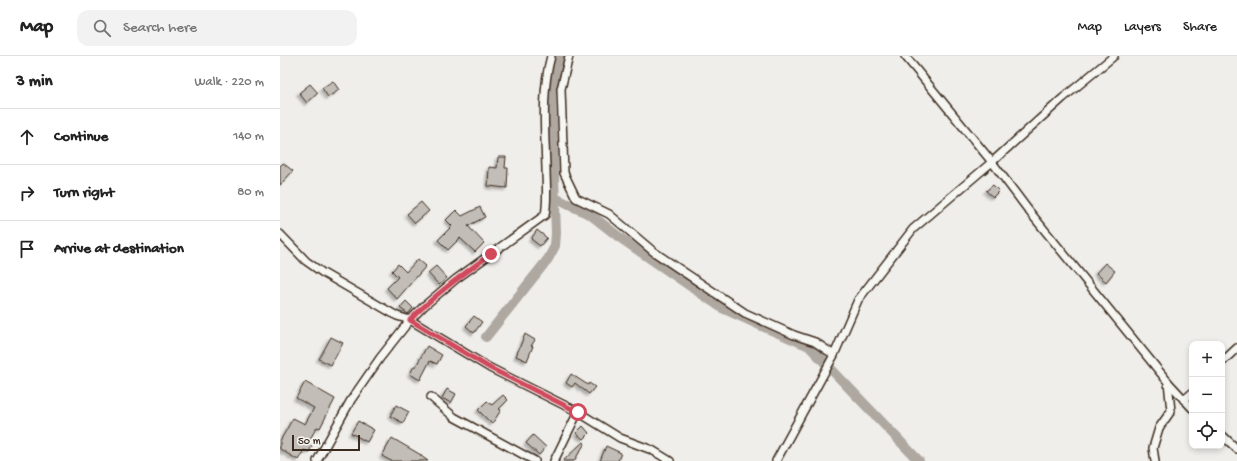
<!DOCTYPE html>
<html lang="en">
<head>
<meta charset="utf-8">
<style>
  body { margin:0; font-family:"Gochi Hand",sans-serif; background:#f2f2f2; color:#222 }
  .controls { position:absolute; right:12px; bottom:12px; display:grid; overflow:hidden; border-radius:8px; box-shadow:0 2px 6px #0003 }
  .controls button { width:36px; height:36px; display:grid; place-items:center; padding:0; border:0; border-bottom:1px solid #e0e0e0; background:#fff; color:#222; font:20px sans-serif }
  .scale { position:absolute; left:12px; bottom:10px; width:68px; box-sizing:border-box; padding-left:4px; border:2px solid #3b2a1e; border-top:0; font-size:11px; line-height:14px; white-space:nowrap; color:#3b2a1e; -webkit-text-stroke:3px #f6f6f2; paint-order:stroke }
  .stop { position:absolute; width:12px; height:12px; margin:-9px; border:3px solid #d1495b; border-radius:50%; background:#fff }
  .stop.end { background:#d1495b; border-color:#fff; box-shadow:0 1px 4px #0008 }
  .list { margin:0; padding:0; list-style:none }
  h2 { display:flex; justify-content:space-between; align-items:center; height:52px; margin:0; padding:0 16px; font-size:17px }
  h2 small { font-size:13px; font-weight:400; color:#767676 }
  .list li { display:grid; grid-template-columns:26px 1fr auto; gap:12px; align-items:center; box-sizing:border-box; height:56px; padding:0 16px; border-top:1px solid #e0e0e0 }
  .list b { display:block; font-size:15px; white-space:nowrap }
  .list em { font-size:13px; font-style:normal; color:#767676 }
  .icon { flex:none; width:22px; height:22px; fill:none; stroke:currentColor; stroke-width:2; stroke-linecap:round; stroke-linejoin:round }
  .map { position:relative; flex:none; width:957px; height:405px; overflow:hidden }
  header { display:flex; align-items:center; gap:24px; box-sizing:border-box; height:56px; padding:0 20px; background:#fff; border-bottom:1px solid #e0e0e0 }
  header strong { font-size:19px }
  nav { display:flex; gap:22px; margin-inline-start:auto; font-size:14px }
  .search { width:280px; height:36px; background:#f2f2f2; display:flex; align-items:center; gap:10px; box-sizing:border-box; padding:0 14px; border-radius:12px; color:#767676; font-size:15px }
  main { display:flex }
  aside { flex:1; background:#fff }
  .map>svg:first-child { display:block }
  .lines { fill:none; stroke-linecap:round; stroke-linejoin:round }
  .canal { stroke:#afa8a1; stroke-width:10 }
  .building { fill:#c2bdb7; stroke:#3b2a1e; filter:url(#shadow) }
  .street-casing { stroke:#3b2a1e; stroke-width:10 }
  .street { stroke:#f6f6f2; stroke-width:7 }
  .route { stroke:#d1495b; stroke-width:5 }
</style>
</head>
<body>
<header>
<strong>Map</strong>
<div class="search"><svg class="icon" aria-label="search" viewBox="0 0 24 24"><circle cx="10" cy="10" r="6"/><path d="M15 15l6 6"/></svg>Search here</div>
<nav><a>Map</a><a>Layers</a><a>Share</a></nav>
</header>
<main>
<aside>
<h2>3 min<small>Walk · 220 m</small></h2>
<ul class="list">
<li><svg class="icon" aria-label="ahead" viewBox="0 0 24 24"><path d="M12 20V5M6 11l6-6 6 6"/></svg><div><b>Continue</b></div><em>140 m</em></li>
<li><svg class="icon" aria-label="right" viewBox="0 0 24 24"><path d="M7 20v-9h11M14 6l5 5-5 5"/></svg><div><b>Turn right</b></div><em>80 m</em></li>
<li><svg class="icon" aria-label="arrive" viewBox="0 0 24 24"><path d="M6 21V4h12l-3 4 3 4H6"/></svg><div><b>Arrive at destination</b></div></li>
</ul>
</aside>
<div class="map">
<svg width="957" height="405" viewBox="0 0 957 405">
  <defs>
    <filter id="shadow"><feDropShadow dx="-2.5" dy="2.5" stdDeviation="1" flood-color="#0004"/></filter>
  </defs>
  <rect width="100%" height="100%" fill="#efeeea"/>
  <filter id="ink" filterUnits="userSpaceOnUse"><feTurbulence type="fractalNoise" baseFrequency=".025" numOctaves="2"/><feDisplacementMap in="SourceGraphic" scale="8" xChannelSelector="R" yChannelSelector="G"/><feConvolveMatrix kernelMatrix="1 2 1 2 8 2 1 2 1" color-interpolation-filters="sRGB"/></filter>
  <g filter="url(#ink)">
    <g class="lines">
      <!-- canal -->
      <g class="canal">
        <polyline points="275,142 311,159 339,181 442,252 484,271 529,290 639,405"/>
        <polyline points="206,281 268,203 275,190 276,177 271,38 281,0"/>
      </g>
    </g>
    <!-- building -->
    <g class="building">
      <polygon points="53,25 59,34 48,41 42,32"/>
      <polygon points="30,28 38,37 27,47 19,37"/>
      <polygon points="218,101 226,101 225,112 228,112 227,132 208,130 209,111 217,112"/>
      <polygon points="3,107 13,115 0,129 0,110"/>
      <polygon points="713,129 719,135 713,141 706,135"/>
      <polygon points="141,146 149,155 135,167 127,158"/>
      <polygon points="200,151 205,161 188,170 204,187 195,196 180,182 168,194 158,184 172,170 166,164 176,154 182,160"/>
      <polygon points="257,174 267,182 260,190 251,183"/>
      <polygon points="138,203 146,210 117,243 107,232 118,221 112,215 118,208 126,216"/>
      <polygon points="825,207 835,215 826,226 816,217"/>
      <polygon points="156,210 167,222 159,229 148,217"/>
      <polygon points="126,245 133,252 128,258 120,252"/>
      <polygon points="194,260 202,266 194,277 186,270"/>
      <polygon points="245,278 255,284 251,290 253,290 247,305 236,300"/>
      <polygon points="51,281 63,287 51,309 39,303"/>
      <polygon points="147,290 162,299 157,308 150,305 140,324 130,318 134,310 136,310"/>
      <polygon points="291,318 308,329 309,327 315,331 309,338 295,327 292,331 286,327"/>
      <polygon points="25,326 55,343 40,372 37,371 27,388 32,390 29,396 24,394 18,404 0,393 0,385 13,362 25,368 34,352 16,342"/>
      <polygon points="167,333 176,338 171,347 162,342"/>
      <polygon points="223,339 228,344 219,353 221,354 212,368 198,354 207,345 212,349"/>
      <polygon points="116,349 129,356 123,367 110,360"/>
      <polygon points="78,365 94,374 87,386 71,377"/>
      <polygon points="303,370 309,377 303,383 296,377"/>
      <polygon points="253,379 266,391 259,399 246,387"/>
      <polygon points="112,382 141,399 141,400 148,405 111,405 102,400"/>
      <polygon points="303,386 305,387 294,405 283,405"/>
      <polygon points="326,390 341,397 338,405 320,405"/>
    </g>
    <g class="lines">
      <!-- street casing -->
      <g class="street-casing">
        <g id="street">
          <polyline points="289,0 281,33 284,117 296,142 329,158 374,196 465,257 514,279 535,286 554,299"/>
          <polyline points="625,0 712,106 749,155 888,326 912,352"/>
          <polyline points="0,178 26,205 43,217 117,260 130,264 210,312 298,356 340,382 372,394 390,405"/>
          <polyline points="942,306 957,292"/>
          <polyline points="151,341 174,361 255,405"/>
          <polyline points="904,344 912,337"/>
          <polyline points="942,379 957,393"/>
          <path d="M37 405 71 344 100 302 130 264 144 250 176 223 265 159C268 144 266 128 266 113 265 76 261 36 271 0"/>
          <polyline points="274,405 298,356"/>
          <polyline points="496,405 554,299 578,244 633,173 712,106 783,42 834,0"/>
          <polyline points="875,405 873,392 879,372 891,355 888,326"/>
        </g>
      </g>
      <!-- street -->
      <use href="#street" class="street"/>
    </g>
  </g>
  <g class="lines" filter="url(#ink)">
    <!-- route -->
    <path class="route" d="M211 198C182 219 154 239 130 264L210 312 298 356"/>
  </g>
</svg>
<div class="controls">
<button>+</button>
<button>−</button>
<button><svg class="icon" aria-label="locate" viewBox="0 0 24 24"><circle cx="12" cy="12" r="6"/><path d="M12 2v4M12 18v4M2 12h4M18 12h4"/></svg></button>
</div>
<div class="scale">50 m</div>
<div class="stop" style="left:298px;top:356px"></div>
<div class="stop end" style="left:211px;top:198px"></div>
</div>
</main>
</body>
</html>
